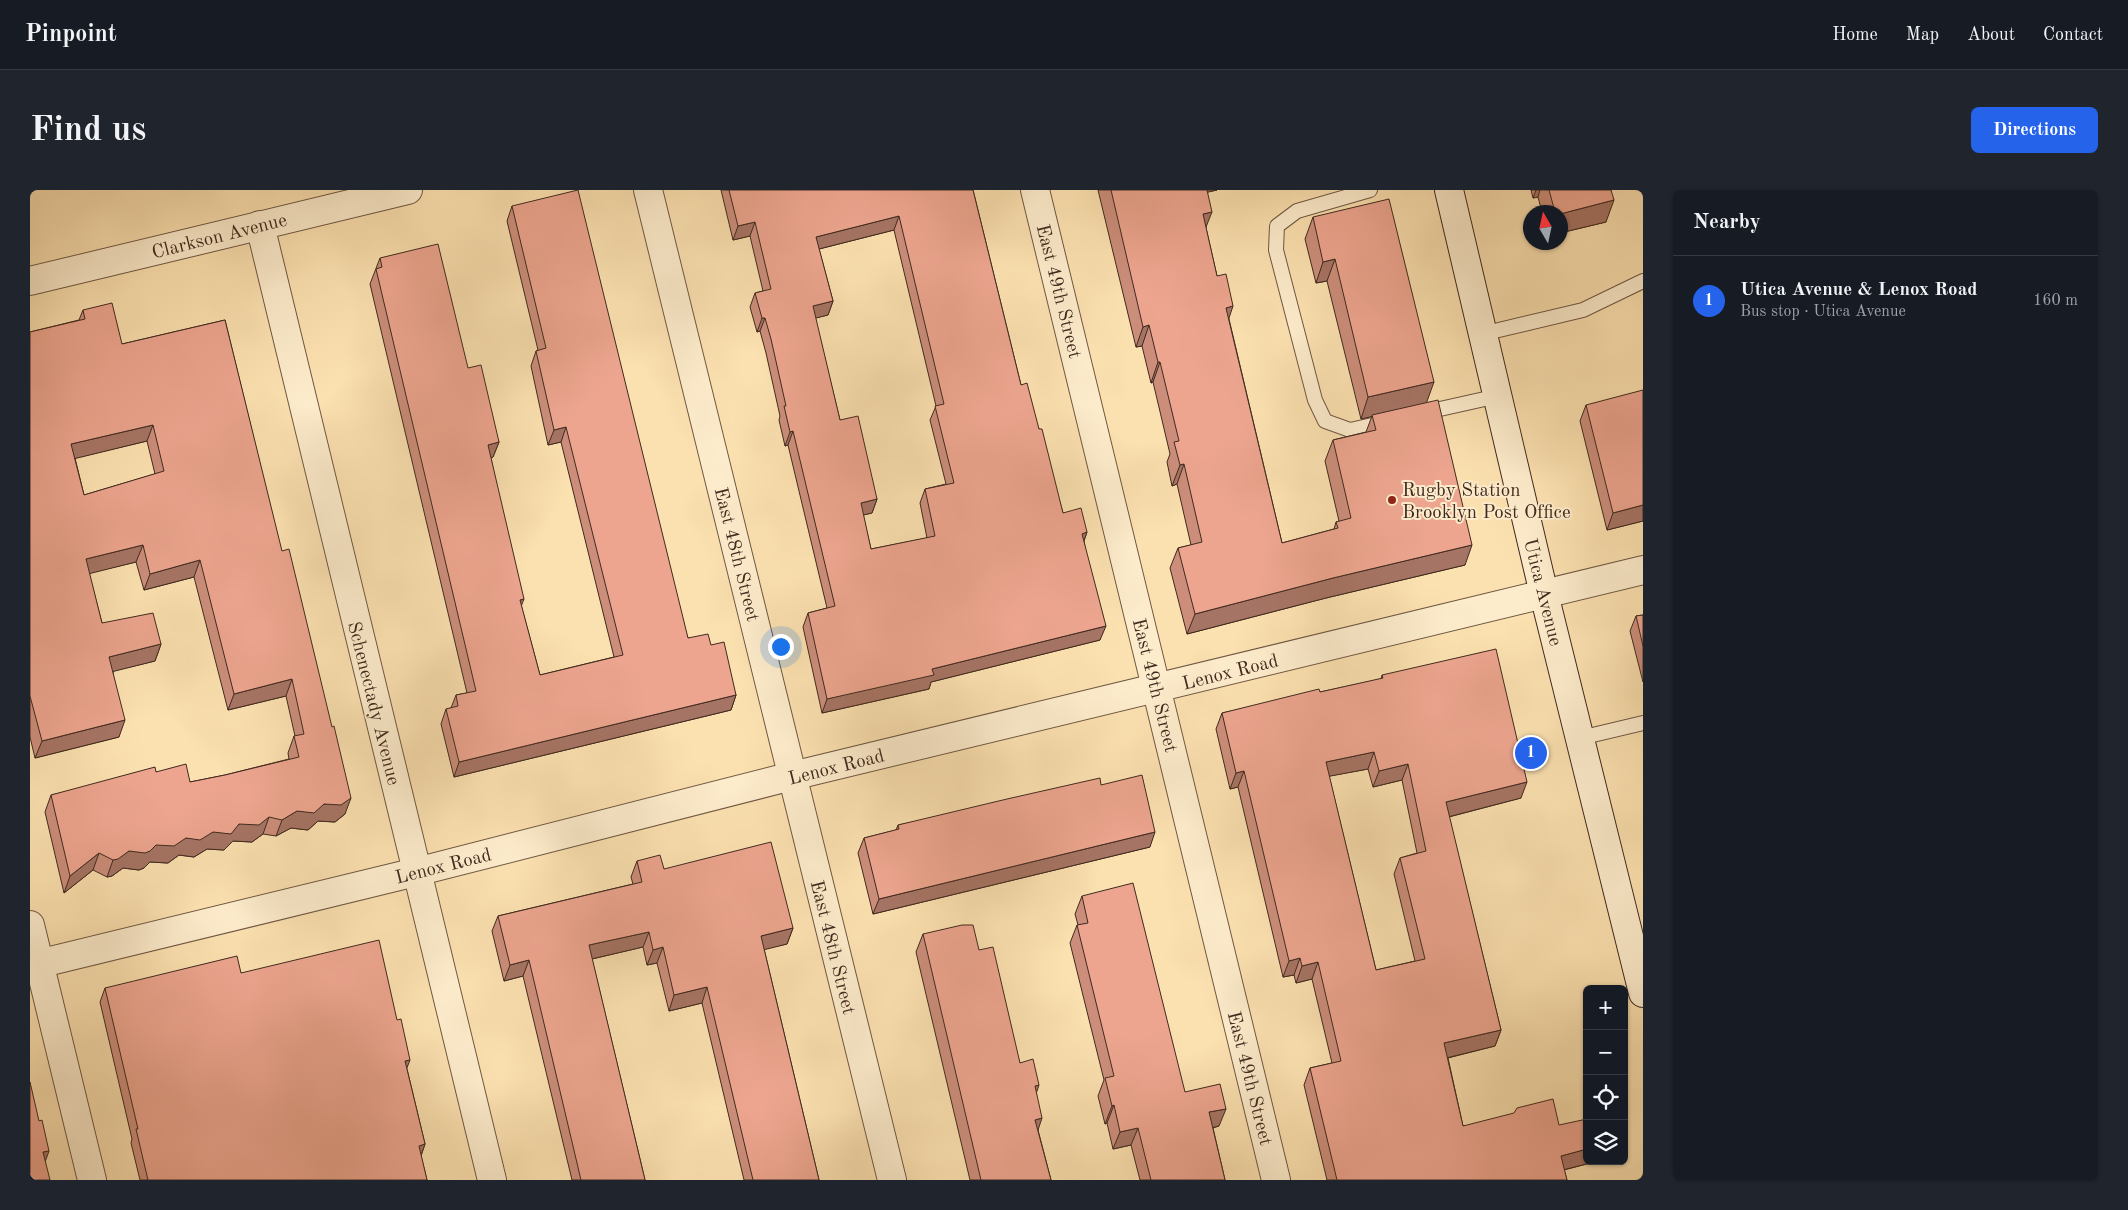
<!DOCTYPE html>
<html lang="en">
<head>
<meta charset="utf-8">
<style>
  body { margin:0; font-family:"Old Standard TT",serif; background:#20242c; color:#f1f3f6 }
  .controls { position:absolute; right:15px; bottom:15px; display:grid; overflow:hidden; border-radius:8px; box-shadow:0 1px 4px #0004 }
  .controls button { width:45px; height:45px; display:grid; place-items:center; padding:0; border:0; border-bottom:1px solid #363941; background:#171b24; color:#f1f3f6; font:25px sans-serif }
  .compass { position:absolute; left:1493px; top:15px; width:45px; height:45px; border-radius:50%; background:#171b24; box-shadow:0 1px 4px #0004; rotate:351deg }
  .you { position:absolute; left:750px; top:456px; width:18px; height:18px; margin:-12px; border:4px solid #fff; border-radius:50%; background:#1a73e8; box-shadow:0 0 0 8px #1a73e833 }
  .badge { display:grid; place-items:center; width:32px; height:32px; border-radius:50%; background:#2563eb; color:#fff; font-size:16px; font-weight:700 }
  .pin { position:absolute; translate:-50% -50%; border:2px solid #fff; box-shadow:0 1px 5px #0006 }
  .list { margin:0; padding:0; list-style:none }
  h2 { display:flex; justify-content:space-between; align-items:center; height:65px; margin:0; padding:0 20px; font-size:21px }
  h2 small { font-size:16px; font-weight:400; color:#9ea1a6 }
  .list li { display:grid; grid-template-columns:32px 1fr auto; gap:15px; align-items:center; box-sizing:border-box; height:90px; padding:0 20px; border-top:1px solid #363941 }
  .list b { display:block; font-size:19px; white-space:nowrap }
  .list p { margin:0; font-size:16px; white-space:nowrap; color:#9ea1a6 }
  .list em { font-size:16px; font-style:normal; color:#9ea1a6 }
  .icon { flex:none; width:28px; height:28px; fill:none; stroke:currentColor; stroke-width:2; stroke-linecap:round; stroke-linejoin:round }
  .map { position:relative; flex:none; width:1613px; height:990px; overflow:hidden; border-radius:8px }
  header { display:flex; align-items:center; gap:30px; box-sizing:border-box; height:70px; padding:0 25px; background:#171b24; border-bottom:1px solid #363941 }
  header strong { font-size:24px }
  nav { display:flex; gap:28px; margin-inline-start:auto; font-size:18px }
  .intro { display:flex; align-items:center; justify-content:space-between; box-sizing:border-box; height:120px; padding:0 30px }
  h1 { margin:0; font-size:35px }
  .button { padding:12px 22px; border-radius:8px; background:#2563eb; color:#fff; font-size:18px; font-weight:700 }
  main { display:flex; gap:30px; padding:0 30px }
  aside { flex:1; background:#171b24; border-radius:8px; box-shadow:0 1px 4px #0004 }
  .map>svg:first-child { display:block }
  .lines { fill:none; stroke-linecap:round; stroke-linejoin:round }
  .lane-casing { stroke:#6f5843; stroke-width:16 }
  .street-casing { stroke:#6f5843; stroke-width:30 }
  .secondary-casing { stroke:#402a1f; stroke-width:30 }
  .lane { stroke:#fdeccc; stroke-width:14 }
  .street { stroke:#fdeccc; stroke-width:28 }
  .secondary { stroke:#fdeccc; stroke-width:28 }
  .wall { fill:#cc8e7b; stroke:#402a1f; fill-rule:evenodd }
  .shaded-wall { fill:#a67464; stroke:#402a1f }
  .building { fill:#eda58f; stroke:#402a1f; fill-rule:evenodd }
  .poi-dot { fill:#8f2418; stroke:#fdeccc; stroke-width:2 }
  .labels { text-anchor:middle; stroke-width:4; stroke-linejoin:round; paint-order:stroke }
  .street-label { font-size:19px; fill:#402a1f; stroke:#fdeccc }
  .poi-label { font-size:19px; fill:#402a1f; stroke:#fdeccc; text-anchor:start }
</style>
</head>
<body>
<header>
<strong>Pinpoint</strong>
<nav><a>Home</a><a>Map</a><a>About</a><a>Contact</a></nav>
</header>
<div class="intro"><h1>Find us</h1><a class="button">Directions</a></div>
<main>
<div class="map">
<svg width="1613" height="990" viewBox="0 0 1613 990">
  <rect width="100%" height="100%" fill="#fce1b0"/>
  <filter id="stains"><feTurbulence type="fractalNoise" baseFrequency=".004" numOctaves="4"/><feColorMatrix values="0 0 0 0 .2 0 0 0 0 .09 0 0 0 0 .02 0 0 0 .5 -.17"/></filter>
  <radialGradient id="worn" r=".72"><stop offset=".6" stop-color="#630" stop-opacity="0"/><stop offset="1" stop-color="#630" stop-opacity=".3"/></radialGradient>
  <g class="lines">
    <!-- lane casing -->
    <g class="lane-casing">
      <g id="lane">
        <polyline points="1340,0 1267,21 1247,36 1246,60 1285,210 1295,231 1320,240 1356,232"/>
        <polyline points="1452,144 1553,120 1613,91"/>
        <polyline points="1392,223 1468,206"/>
        <polyline points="1550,548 1613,533"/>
      </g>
    </g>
    <!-- street casing -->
    <g class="street-casing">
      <g id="street">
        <polyline points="618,0 862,990"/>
        <polyline points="1005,0 1246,990"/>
        <polyline points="230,35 462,990"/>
        <polyline points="0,91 378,0"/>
        <polyline points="0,735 62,990"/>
        <polyline points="0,776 386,682 762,586 1613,380"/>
      </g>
    </g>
    <!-- secondary casing -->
    <g class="secondary-casing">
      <polyline id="secondary" points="1419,0 1514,404 1613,803"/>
    </g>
    <!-- lane -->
    <use href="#lane" class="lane"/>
    <!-- street -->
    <use href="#street" class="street"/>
    <!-- secondary -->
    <use href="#secondary" class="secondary"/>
  </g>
  <!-- wall -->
  <g class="wall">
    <path d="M691 0H943L991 195 1009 239 1033 323 1057 342 1054 351 1070 450 901 492 899 499 792 523 773 437 778 423 797 418 758 255 755 256 749 230 750 226 736 163 730 141 727 142 720 117 725 103 733 101 720 46 703 50ZM864 40 906 216 900 230 916 294 895 299 890 313 897 348 841 359 833 325 842 323 847 309 810 230 785 128 798 125 803 111 789 59Z"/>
    <polygon points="1068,0 1187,0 1177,2 1176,38 1187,86 1199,129 1252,353 1304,339 1306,332 1309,331 1295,271 1303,250 1336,242 1342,226 1331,229 1297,91 1286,93 1275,49 1283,27 1396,213 1435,375 1296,408 1157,444 1140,378 1148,358 1161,355 1147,294 1142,296 1137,272 1140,264 1123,192 1121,193 1112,156 1106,157"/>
    <polygon points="1501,0 1581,0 1576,32 1530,43 1530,22 1512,22 1508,7 1503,8"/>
    <polygon points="482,16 658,448 681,455 706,505 701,520 424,587 411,534 416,519 421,518 426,505 437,503 340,94 350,68 438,178 469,252 463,267 461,268 491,415 510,485 584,467 531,252 518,255 501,176 506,161 508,160 477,31"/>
    <path d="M53 120 92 154 195 130 315 624 305 632 288 631 278 640 261 638 246 646 233 644 222 652 203 651 194 660 177 659 164 667 149 665 138 673 120 672 114 678 109 680 93 678 82 686 77 687 63 680 34 703 15 622 21 605 126 582 160 592 195 585 259 569 258 563 264 546H265L256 506 198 520 164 387 114 400 106 372 59 383 72 433 131 454 125 471 83 481 89 547 5 568 0 547V142L49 130ZM117 251 125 284 54 305 45 268Z"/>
    <polygon points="1556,215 1613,331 1577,340 1550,231"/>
    <polygon points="1613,425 1613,492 1600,441 1606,426"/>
    <path d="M1352 485 1491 608 1419 627 1471 840 1465 856 1418 868 1433 936 1529 935 1557 971H1568L1534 980 1537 990H1297L1274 895 1280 878 1302 873 1282 789 1266 793 1264 785 1253 787 1208 597 1200 599 1186 539 1192 523 1351 489ZM1338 579 1343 597 1372 590 1387 663 1370 668 1364 684 1385 771 1346 780 1299 586Z"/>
    <polygon points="1071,595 1120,657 843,724 828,663 834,648 866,640 868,635"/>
    <polygon points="607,671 634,679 763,738 757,754 734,759 789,990 714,990 672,813 639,821 627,773 617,775 613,757 562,769 615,990 542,990 493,786 474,791 462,741 468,726 603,694 601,687"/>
    <polygon points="1052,706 1155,902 1189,936 1183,938 1195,990 1110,990 1101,955 1083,959 1077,933 1075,934 1068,906 1074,890 1040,753 1047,735 1048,735 1045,724"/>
    <polygon points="893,744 949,760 990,873 1006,903 1008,940 1021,990 940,990 886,762"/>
    <polygon points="211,783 377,879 395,954 391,966 397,990 110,990 101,953 102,949 70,812 75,798"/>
  </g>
  <!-- shaded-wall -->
  <g class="shaded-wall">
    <polygon points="1168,0 1187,0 1166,5"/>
    <polygon points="1506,0 1510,0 1508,7 1503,8"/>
    <polygon points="1584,10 1576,32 1530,43 1530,24"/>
    <polygon points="1182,22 1174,42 1173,24"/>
    <polygon points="869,26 864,40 781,61 786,47"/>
    <polygon points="725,32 720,46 703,50 708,36"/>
    <polygon points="1305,69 1297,91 1286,93 1293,72"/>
    <polygon points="803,111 798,125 778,130 783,116"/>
    <polygon points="1203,116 1196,137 1196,118"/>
    <polygon points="732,128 735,128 730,141 727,142"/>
    <polygon points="1119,135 1112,156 1106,157 1113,137"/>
    <polygon points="1128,172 1130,172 1123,192 1121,193"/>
    <polygon points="1404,192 1396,214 1331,229 1338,207"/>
    <polygon points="123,235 117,251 35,271 41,254"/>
    <polygon points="536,237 531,252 518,255 524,240"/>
    <polygon points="763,241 758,255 755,256 760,242"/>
    <polygon points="469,252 463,267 453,270 458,255"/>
    <polygon points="1154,274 1147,294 1142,296 1150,275"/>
    <polygon points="847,309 842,323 825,327 831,313"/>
    <polygon points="1613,315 1613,331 1577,340 1583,323"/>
    <polygon points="1057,342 1052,356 1052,344"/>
    <polygon points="113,355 106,372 50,386 56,369"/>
    <polygon points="1442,355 1435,375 1296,408 1157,444 1165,424 1303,388"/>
    <polygon points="170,370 164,387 114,400 120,384"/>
    <polygon points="494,409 488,424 490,410"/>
    <polygon points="1076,436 1070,450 901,492 899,499 792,523 797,509 902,479"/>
    <polygon points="131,454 125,471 73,484 79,467"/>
    <polygon points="262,489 256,506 198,520 204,504"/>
    <polygon points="706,505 701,520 424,587 429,572"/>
    <polygon points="95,530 89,547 5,568 12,551"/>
    <polygon points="1344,562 1338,579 1290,588 1296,572"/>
    <polygon points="1378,574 1372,590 1343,597 1349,581"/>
    <polygon points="1214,581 1208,597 1200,599 1206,583"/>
    <polygon points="1497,592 1491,608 1410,629 1416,612"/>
    <polygon points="321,608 315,624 305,632 288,631 278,640 261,638 246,646 252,630 267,621"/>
    <polygon points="239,627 233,644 222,652 203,651 194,660 177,659 164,667 149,665 138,673 120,672 114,678 109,680 93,678 82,686 77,687 83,670 99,661 183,642 209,634"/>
    <polygon points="1125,642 1120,657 843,724 849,709"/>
    <polygon points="69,663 63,680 34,703 40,686"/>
    <polygon points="763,738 757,754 725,762 731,746"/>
    <polygon points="619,742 613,757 553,771 559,755"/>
    <polygon points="633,757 627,773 617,775 623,760"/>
    <polygon points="1270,768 1264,785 1253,787 1259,771"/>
    <polygon points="499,770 493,786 474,791 480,775"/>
    <polygon points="1288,772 1282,789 1266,793 1272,776"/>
    <polygon points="677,797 672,813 639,821 644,805"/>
    <polygon points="1471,840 1465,856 1408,870 1414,853"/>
    <polygon points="380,870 375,883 375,871"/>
    <polygon points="1009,895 1003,913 1005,896"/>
    <polygon points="1084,915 1077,933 1075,934 1082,916"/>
    <polygon points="1196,919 1189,936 1173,940 1179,922"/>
    <polygon points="1012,928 1006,946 1005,930"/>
    <polygon points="1108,938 1101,955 1083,959 1090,942"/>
    <polygon points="395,954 390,968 389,956"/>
    <polygon points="1557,959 1557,971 1568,971 1525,982 1531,966"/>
    <polygon points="19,961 14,975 13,962"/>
  </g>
  <!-- building -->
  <g class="building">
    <polygon points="548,0 658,448 678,444 681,455 694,452 706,505 429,572 416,519 428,516 426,505 446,501 346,79 352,77 350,68 408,54 438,178 451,175 458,205 469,252 458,255 494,409 490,410 510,485 593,465 536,237 524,240 506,161 516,158 482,16"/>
    <path d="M699 0H943L991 195 997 193 1009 239H1012L1033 323 1051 318 1057 342 1052 344 1076 436 902 479 904 485 797 509 778 423 805 416 763 241 760 242 754 216H756L741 149 735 128H732L725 103 741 99 725 32 708 36ZM869 26 914 214 905 216 924 293 895 299 905 346 841 359 831 313 847 309 828 226 810 230 783 116 803 111 786 47Z"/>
    <polygon points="1081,0 1177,0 1182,22 1173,24 1187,86 1196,84 1203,116 1196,118 1252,353 1308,338 1306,332 1321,328 1303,250 1346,240 1342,225 1408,210 1442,355 1303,388 1165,424 1148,358 1172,352 1154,274 1150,275 1144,252 1149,251 1130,172 1128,172 1119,135 1113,137"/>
    <polygon points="1519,0 1581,0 1584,10 1530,24 1530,22 1525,22"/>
    <polygon points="1359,9 1404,192 1338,207 1305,69 1293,72 1283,27"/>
    <path d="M82 113 92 154 195 130 252 361 259 359 302 537 304 536 321 608 311 615 294 614 284 623 267 621 252 630 239 627 229 635 209 634 201 644 183 642 170 650 156 648 144 656 126 655 120 661 115 663 99 661 88 669 83 670 69 663 40 686 21 605 125 577 126 582 156 574 160 592 195 585 269 567 264 546 274 544 262 489 204 504 170 370 120 384 113 355 56 369 72 433 123 423 131 454 79 467 95 530 12 551 0 506V142L55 129 53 120ZM123 235 134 281 54 305 41 254Z"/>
    <polygon points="1613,200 1613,315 1583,323 1556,215"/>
    <polygon points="1613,425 1613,456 1606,426"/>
    <path d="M1466 459 1497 592 1416 612 1471 840 1414 853 1433 936 1484 923 1487 918 1523 909 1529 935 1557 929V959L1531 966 1537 990H1307L1280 878 1311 871 1288 772 1272 776 1270 768 1259 771 1214 581 1206 583 1192 523 1289 499 1290 502 1353 488 1352 485ZM1344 562 1349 581 1378 574 1396 661 1370 668 1395 769 1346 780 1296 572Z"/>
    <polygon points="1112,585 1125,642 849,709 834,648 869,639 868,635 977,609 1070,588 1071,595"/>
    <polygon points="741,652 763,738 731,746 789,990 723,990 677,797 644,805 633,757 623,760 619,742 559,755 615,990 551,990 499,770 480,775 468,726 612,692 607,671 630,665 634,679"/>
    <polygon points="1103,693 1155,902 1190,894 1196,919 1179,922 1195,990 1121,990 1108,938 1090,942 1084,915 1082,916 1075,888 1084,886 1047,735 1058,733 1052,706"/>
    <polygon points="932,735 943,735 949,760 963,757 990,873 1003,869 1009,895 1005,896 1012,928 1005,930 1021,990 951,990 893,744"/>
    <polygon points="349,750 367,830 371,829 380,870 375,871 395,954 389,956 397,990 118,990 106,939 108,939 75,798 207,766 211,783"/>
    <polygon points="0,892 9,931 12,930 19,961 13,962 20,990 0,990"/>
  </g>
  <!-- markers -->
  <circle class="poi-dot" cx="1362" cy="310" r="5"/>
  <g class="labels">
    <!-- street labels -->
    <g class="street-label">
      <text transform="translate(189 45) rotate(-14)" y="7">Clarkson Avenue</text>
      <text transform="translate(1030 101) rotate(76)" y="7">East 49th Street</text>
      <text transform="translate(708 364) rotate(76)" y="7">East 48th Street</text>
      <text transform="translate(1514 402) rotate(76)" y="7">Utica Avenue</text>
      <text transform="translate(1200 481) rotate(-14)" y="7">Lenox Road</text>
      <text transform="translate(1126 495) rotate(76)" y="7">East 49th Street</text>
      <text transform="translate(345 513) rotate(76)" y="7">Schenectady Avenue</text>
      <text transform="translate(806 576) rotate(-14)" y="7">Lenox Road</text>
      <text transform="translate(413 675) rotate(-14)" y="7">Lenox Road</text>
      <text transform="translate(804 757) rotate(76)" y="7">East 48th Street</text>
      <text transform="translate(1221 888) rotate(76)" y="7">East 49th Street</text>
    </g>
    <!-- poi labels -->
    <g class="poi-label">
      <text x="1372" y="306">Rugby Station<tspan x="1372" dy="22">Brooklyn Post Office</tspan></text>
    </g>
  </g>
  <rect width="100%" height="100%" filter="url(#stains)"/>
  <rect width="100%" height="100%" fill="url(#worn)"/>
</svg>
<div class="controls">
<button>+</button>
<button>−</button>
<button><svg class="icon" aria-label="locate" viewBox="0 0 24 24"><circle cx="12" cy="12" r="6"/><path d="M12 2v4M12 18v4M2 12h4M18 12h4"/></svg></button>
<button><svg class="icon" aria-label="layers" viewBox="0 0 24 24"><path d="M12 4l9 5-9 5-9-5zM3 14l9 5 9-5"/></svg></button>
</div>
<svg class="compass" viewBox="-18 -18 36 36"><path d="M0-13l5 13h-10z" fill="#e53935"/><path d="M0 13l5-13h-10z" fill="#9ea1a6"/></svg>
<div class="you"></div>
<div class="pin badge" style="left:1501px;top:563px">1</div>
</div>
<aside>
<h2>Nearby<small></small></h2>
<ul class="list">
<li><span class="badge">1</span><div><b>Utica Avenue &amp; Lenox Road</b><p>Bus stop · Utica Avenue</p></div><em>160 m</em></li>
</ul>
</aside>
</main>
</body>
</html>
